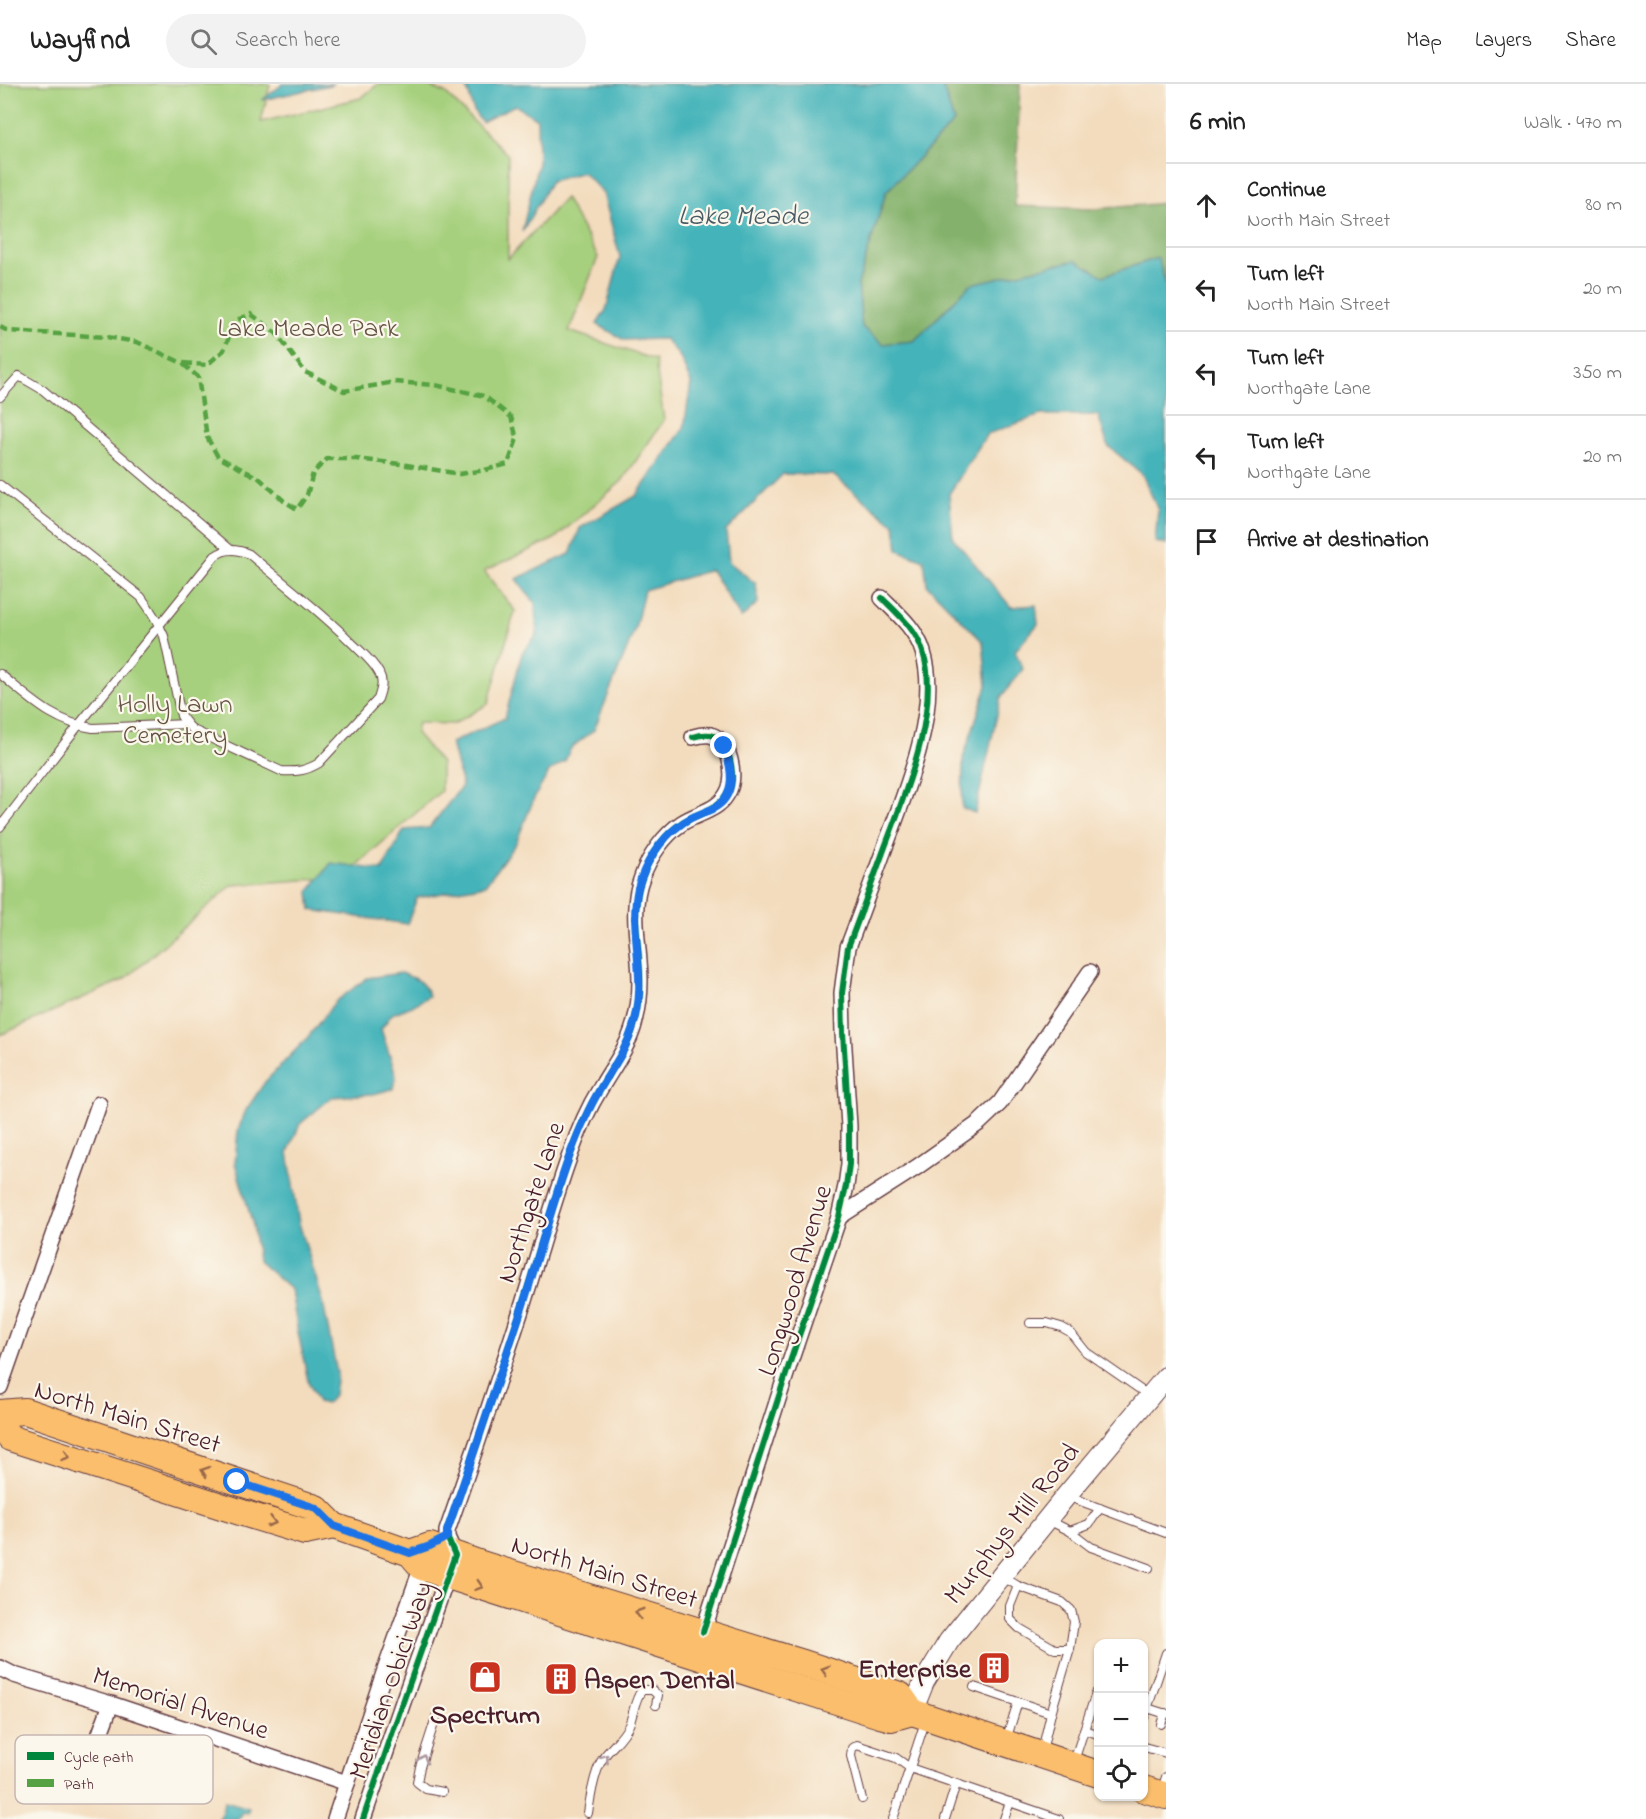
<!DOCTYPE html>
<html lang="en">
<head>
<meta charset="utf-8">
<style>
  body { margin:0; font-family:"Indie Flower",sans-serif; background:#f2f2f2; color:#222 }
  .controls { position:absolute; right:18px; bottom:18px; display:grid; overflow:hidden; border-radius:12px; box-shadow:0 2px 4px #0004 }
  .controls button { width:54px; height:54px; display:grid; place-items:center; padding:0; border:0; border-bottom:2px solid #e0e0e0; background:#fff; color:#222; font:30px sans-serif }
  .stop { position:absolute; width:18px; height:18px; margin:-14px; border:4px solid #1a73e8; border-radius:50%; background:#fff }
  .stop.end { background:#1a73e8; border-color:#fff; box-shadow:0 2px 6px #0008 }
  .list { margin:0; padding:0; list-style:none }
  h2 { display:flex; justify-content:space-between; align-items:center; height:78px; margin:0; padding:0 24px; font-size:26px }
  h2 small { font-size:20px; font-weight:400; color:#767676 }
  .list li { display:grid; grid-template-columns:39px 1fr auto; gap:18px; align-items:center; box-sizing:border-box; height:84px; padding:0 24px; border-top:2px solid #e0e0e0 }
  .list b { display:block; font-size:22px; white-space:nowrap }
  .list p { margin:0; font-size:20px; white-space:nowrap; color:#767676 }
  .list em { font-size:20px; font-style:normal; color:#767676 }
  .icon { flex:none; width:33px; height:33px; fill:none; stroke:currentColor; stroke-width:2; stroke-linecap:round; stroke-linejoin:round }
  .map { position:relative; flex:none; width:1166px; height:1735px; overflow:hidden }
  header { display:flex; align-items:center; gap:36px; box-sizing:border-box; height:84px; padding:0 30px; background:#fff; border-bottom:2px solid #e0e0e0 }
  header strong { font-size:28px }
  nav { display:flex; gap:33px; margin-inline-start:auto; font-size:21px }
  .search { width:420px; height:54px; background:#f2f2f2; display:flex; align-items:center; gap:15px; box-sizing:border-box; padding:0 21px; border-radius:33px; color:#767676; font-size:22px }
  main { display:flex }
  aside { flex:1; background:#fff }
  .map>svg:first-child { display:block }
  .green { fill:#a6d07d; stroke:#787854; stroke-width:1.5 }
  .forest { fill:#84b26c; stroke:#67684c; stroke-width:1.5 }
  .water { fill:#44b4ba; stroke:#476a72; stroke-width:1.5 }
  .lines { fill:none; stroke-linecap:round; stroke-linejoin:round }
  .service-casing { stroke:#633b41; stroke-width:10 }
  .minor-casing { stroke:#633b41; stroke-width:18 }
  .tertiary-casing { stroke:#633b41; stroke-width:22 }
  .primary-casing { stroke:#633b41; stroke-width:28 }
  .service { stroke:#fff; stroke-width:8 }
  .minor { stroke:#fff; stroke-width:15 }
  .tertiary { stroke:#fff; stroke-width:20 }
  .primary { stroke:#fabe6d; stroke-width:26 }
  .quiet { stroke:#56a243; stroke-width:4.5; stroke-dasharray:9 4.5; stroke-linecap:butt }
  .cycleway-casing { stroke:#fbf7ec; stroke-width:10 }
  .cycleway { stroke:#00873e; stroke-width:6 }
  .oneway { stroke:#996749 }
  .oneway2 { stroke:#ae9aa0 }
  .route { stroke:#1a73e8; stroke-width:8 }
  .labels { text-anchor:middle; stroke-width:4.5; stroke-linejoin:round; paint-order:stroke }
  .park-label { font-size:27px; fill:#665444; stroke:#fbf7ec }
  .street-label { font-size:27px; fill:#4a1f2b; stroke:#fbf7ec }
  .poi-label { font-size:27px; font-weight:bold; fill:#4a1f2b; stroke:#fbf7ec; text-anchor:end }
  .water-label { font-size:28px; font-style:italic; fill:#485b64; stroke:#fbf7ec }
  .key { fill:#fbf7ec; stroke:#c6b6b2; stroke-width:1.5 }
  .key-label { font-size:16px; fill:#4a1f2b }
</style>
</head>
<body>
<header>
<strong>Wayfind</strong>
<div class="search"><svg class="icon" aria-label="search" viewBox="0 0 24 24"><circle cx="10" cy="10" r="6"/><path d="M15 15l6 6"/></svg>Search here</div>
<nav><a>Map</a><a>Layers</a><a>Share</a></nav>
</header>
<main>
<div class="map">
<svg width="1166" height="1735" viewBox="0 0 1166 1735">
  <rect width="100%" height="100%" fill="#fbf7ec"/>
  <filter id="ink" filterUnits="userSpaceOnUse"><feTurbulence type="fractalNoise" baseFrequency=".0167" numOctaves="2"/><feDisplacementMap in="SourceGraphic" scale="12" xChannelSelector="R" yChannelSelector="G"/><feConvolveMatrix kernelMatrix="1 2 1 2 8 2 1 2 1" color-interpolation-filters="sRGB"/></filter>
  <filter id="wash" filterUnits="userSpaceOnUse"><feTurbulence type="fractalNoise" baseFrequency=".008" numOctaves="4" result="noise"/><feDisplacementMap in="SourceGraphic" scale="24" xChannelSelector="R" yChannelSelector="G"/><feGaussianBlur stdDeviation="1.35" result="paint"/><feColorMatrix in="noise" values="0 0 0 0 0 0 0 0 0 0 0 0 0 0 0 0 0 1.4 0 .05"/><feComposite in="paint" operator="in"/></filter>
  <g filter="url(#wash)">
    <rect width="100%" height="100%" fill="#f3dcbd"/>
    <!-- green -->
    <polygon class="green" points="0,0 270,0 261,38 361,14 378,0 423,0 445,9 508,71 508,175 565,114 598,173 569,247 655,276 664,336 622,397 554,455 484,487 515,527 488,620 454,640 418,639 416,649 441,679 441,707 343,793 232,801 125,895 0,951"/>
    <!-- forest -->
    <polygon class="forest" points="942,0 1020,0 1015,122 1095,125 1166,119 1166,201 1157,174 1103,192 971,200 914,257 883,260 862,243 858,200 886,108 954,38"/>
    <!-- water -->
    <g class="water">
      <polygon points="283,0 334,0 262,16"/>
      <path d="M464 0H942L954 38 886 108 858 200 862 243 883 260 914 257 971 200 1076 176 1103 192 1158 174 1166 201V460L1155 458 1158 426 1142 390 1108 362 1098 331H1041L987 350 949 410 953 454 1011 523 1036 521 1038 540 1015 567 1023 585 1001 613 975 729 962 724 963 674 987 602 983 558 927 501 924 476 898 466 895 441 833 391 783 390 726 447 729 478 756 500 758 519 741 534 711 486 644 506 635 545 594 646 571 664 565 677 549 688 535 712 516 759 485 801 417 814 407 840 311 826 309 807 331 779 382 786 404 746 429 744 462 702 451 659 505 634 522 569 537 550 535 519 516 495 570 470 580 444 636 412 684 344 691 299 680 273 665 255 624 256 597 240 606 226 620 173 603 109 583 88 551 97 522 148 538 79 537 35 515 21 482 38C468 24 474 16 464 0Z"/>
      <path d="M401 889C416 895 423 896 429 912L412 922 392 930 381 945 396 991 393 1005 373 1010 332 1013 300 1040 288 1068 299 1139 322 1214 337 1289 334 1311 326 1320 318 1318 308 1297 297 1243 291 1206 258 1177 253 1141 235 1079 238 1046 246 1026 265 998 308 953 335 918 367 894Z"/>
      <polygon points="225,1717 249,1724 247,1729 242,1728 238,1735 219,1735"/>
    </g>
  </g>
  <g filter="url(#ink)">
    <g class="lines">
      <!-- service casing -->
      <g class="service-casing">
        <g id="service">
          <polyline points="0,313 19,292 43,306 231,466"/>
          <path d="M0 401 141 513C150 525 158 538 164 552L181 632 187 640 193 646 281 687C296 688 306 687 319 679L378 615C381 606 384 598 379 589 373 577 360 567 351 558 319 526 283 499 249 470 236 465 226 464 215 472L78 642 0 743"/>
          <path d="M0 590C31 615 53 638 93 644L187 640"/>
          <polyline points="1030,1239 1047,1239 1061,1243 1070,1248 1086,1268 1148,1311"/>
          <polyline points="1067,1412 1166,1449"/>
          <polyline points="1048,1436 1070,1447 1089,1440 1100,1424"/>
          <polyline points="1070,1447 1091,1463 1149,1484"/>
          <polyline points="1003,1493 1018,1502 1062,1518 1071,1526 1074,1538 1070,1565 1051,1629"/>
          <polyline points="1018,1502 1010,1522 1010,1535 1019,1544 1055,1565 1070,1565"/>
          <polyline points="974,1603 1018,1618"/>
          <polyline points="1144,1623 1166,1630"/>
          <polyline points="438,1627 420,1683 417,1698 426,1705 442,1708"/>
          <polyline points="1144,1634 1166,1569"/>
          <polyline points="1161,1640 1165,1629"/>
          <polyline points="1084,1646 1098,1650"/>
          <polyline points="1006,1656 1018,1618 1051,1629 1042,1667"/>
          <polyline points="1144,1663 1166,1669"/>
          <polyline points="1074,1677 1096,1609 1098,1610"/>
          <polyline points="1162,1706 1166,1693"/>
          <polyline points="862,1715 851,1672 852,1664 857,1661 896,1674 910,1684 1059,1735"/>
          <path d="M588 1729C590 1715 595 1686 603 1674 611 1663 623 1654 629 1641 634 1629 634 1616 642 1606H652L658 1611 656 1621"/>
          <polyline points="893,1735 925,1638"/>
          <polyline points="945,1735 956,1700"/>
          <polyline points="1004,1735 1010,1718"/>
        </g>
      </g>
      <!-- minor casing -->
      <g class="minor-casing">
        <g id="minor">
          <polyline points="839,1133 917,1083 979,1039 1000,1019 1090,888"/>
          <polyline points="0,1303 99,1020"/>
          <path d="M703 1548 789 1281 839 1133 846 1102 849 1080V1042L843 949 842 909 848 863C861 829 873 796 885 763 905 710 941 624 923 568 916 545 898 530 882 514"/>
          <polyline points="0,1584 14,1591 111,1620 347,1699"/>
          <polyline points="95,1663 111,1620"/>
          <polyline points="335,1735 385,1586 424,1477"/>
          <path d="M363 1735 404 1615 455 1471 447 1453V1447C473 1372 498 1298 522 1223 538 1172 552 1121 570 1071 578 1048 587 1026 600 1005 612 984 627 965 634 941 638 927 640 912 640 897 640 862 629 826 642 793 649 773 664 751 682 739 699 728 720 727 729 706 736 691 730 657 711 651 704 650 699 651 693 653"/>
        </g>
      </g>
      <!-- tertiary casing -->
      <g class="tertiary-casing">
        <polyline id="tertiary" points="912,1628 924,1598 949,1557 1066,1412 1166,1293"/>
      </g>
      <!-- primary casing -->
      <g class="primary-casing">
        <g id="primary">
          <polyline points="0,1329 25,1327 316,1424 334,1442 410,1469 422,1483 448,1492 880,1631 891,1634 912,1628"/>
          <polyline points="0,1341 10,1354 249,1431 305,1448 334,1442"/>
          <polyline points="410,1469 430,1462 481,1480 803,1579 900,1611 912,1628 1098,1690"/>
          <polyline points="1144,1705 1166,1712"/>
        </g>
      </g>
      <!-- service -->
      <use href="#service" class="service"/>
      <!-- minor -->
      <use href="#minor" class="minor"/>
      <!-- tertiary -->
      <use href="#tertiary" class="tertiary"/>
      <!-- primary -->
      <use href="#primary" class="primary"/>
      <!-- quiet -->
      <polyline class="quiet" points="0,243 8,247 107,253 137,258 182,279 198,293 207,353 218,373 259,394 284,417 297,425 307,411 313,389 327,375 356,375 401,380 460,390 485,386 508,380 517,355 511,333 484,312 435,301 395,298 344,307 305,288 276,249 251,230 235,237 224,266 207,281 182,279"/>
      <!-- cycleway casing -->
      <g class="cycleway-casing">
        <g id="cycleway">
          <path d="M703 1548 789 1281 839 1133 846 1102 849 1080V1042L843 949 842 909 848 863C861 829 873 796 885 763 905 710 941 624 923 568 916 545 898 530 882 514"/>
          <path d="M363 1735 404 1615 455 1471 447 1453V1447C473 1372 498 1298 522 1223 538 1172 552 1121 570 1071 578 1048 587 1026 600 1005 612 984 627 965 634 941 638 927 640 912 640 897 640 862 629 826 642 793 649 773 664 751 682 739 699 728 720 727 729 706 736 691 730 657 711 651 704 650 699 651 693 653"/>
        </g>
      </g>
      <!-- cycleway -->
      <use href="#cycleway" class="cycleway"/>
    </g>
    <!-- one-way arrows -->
    <defs><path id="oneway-chevron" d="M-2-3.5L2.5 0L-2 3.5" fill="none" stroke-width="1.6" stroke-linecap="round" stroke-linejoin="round" transform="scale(1.5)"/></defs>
    <g class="oneway">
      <use href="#oneway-chevron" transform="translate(66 1372) rotate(18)"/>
      <use href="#oneway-chevron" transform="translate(205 1387) rotate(-161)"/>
      <use href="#oneway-chevron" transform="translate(272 1438) rotate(16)"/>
      <use href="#oneway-chevron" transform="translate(479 1502) rotate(18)"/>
      <use href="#oneway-chevron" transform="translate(639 1529) rotate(-163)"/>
      <use href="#oneway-chevron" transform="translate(825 1586) rotate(-162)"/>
    </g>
    <g class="oneway2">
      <use href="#oneway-chevron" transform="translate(605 1674) rotate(-56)"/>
      <use href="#oneway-chevron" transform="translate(423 1675) rotate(-73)"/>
    </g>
  </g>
  <g class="lines" filter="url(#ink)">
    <!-- route -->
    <path class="route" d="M237 1398 316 1424 334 1442 410 1469 430 1462 447 1453V1447C473 1373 497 1298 522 1224 539 1172 552 1119 571 1068 579 1047 587 1027 599 1007 611 985 626 967 633 943 649 895 628 850 638 804 644 781 660 755 680 741 689 733 701 730 712 725 738 712 732 684 724 662"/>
  </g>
  <!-- icons -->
  <defs>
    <g id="building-square" transform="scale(1.725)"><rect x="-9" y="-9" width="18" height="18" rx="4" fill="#c8321e" stroke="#fbf7ec"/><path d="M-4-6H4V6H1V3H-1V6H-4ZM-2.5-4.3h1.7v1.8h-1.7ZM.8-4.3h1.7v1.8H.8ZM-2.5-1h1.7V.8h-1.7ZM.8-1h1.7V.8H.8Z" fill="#fff"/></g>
    <g id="shop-square" transform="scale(1.725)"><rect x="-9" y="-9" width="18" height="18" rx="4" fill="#c8321e" stroke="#fbf7ec"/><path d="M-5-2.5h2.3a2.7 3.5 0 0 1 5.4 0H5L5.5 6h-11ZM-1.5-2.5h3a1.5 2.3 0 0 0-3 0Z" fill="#fff"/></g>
  </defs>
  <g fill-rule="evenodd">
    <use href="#building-square" x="994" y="1584"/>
    <use href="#shop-square" x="485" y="1593"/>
    <use href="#building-square" x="561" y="1595"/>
  </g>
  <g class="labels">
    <!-- park labels -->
    <g class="park-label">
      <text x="308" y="252">Lake Meade Park</text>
      <text x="175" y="628">Holly Lawn<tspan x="175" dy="31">Cemetery</tspan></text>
    </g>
    <!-- street labels -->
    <g class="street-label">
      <text transform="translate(530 1118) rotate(-72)" y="9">Northgate Lane</text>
      <text transform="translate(794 1196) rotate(-73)" y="9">Longwood Avenue</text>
      <text transform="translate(128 1332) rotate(17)" y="9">North Main Street</text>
      <text transform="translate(1011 1439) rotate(-51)" y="9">Murphys Mill Road</text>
      <text transform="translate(605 1487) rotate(17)" y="9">North Main Street</text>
      <text transform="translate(390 1596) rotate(-71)" y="9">Meridian Obici Way</text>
      <text transform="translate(181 1618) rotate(18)" y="9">Memorial Avenue</text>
    </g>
    <!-- poi labels -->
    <g class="poi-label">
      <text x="971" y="1593">Enterprise</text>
      <text x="584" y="1604" text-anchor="start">Aspen Dental</text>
      <text x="485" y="1639" text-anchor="middle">Spectrum</text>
    </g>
    <!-- water labels -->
    <g class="water-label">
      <text x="743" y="140">Lake Meade</text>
    </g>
  </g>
  <!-- legend -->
  <rect x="15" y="1651" width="198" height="69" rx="9" class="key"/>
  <rect x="27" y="1668" width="27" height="8" fill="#00873e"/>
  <rect x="27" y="1695" width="27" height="8" fill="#56a243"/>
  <g class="key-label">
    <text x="64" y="1678">Cycle path</text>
    <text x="64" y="1705">Path</text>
  </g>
</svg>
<div class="controls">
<button>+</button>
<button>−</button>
<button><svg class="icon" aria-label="locate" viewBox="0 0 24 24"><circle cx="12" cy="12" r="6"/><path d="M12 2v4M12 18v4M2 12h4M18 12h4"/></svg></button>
</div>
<div class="stop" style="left:237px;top:1398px"></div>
<div class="stop end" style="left:724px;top:662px"></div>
</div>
<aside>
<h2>6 min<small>Walk · 470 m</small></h2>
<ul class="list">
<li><svg class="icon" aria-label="ahead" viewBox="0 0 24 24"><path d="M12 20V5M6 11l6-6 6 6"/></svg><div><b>Continue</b><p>North Main Street</p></div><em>80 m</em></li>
<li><svg class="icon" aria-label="left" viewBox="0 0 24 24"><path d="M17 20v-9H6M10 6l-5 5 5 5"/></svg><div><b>Turn left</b><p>North Main Street</p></div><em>20 m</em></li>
<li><svg class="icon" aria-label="left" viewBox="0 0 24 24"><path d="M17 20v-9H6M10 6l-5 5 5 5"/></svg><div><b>Turn left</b><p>Northgate Lane</p></div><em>350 m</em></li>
<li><svg class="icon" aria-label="left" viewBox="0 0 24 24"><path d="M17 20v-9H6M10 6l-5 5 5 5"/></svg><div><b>Turn left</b><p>Northgate Lane</p></div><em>20 m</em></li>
<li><svg class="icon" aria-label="arrive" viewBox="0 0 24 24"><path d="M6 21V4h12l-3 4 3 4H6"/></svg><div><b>Arrive at destination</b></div></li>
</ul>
</aside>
</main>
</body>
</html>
